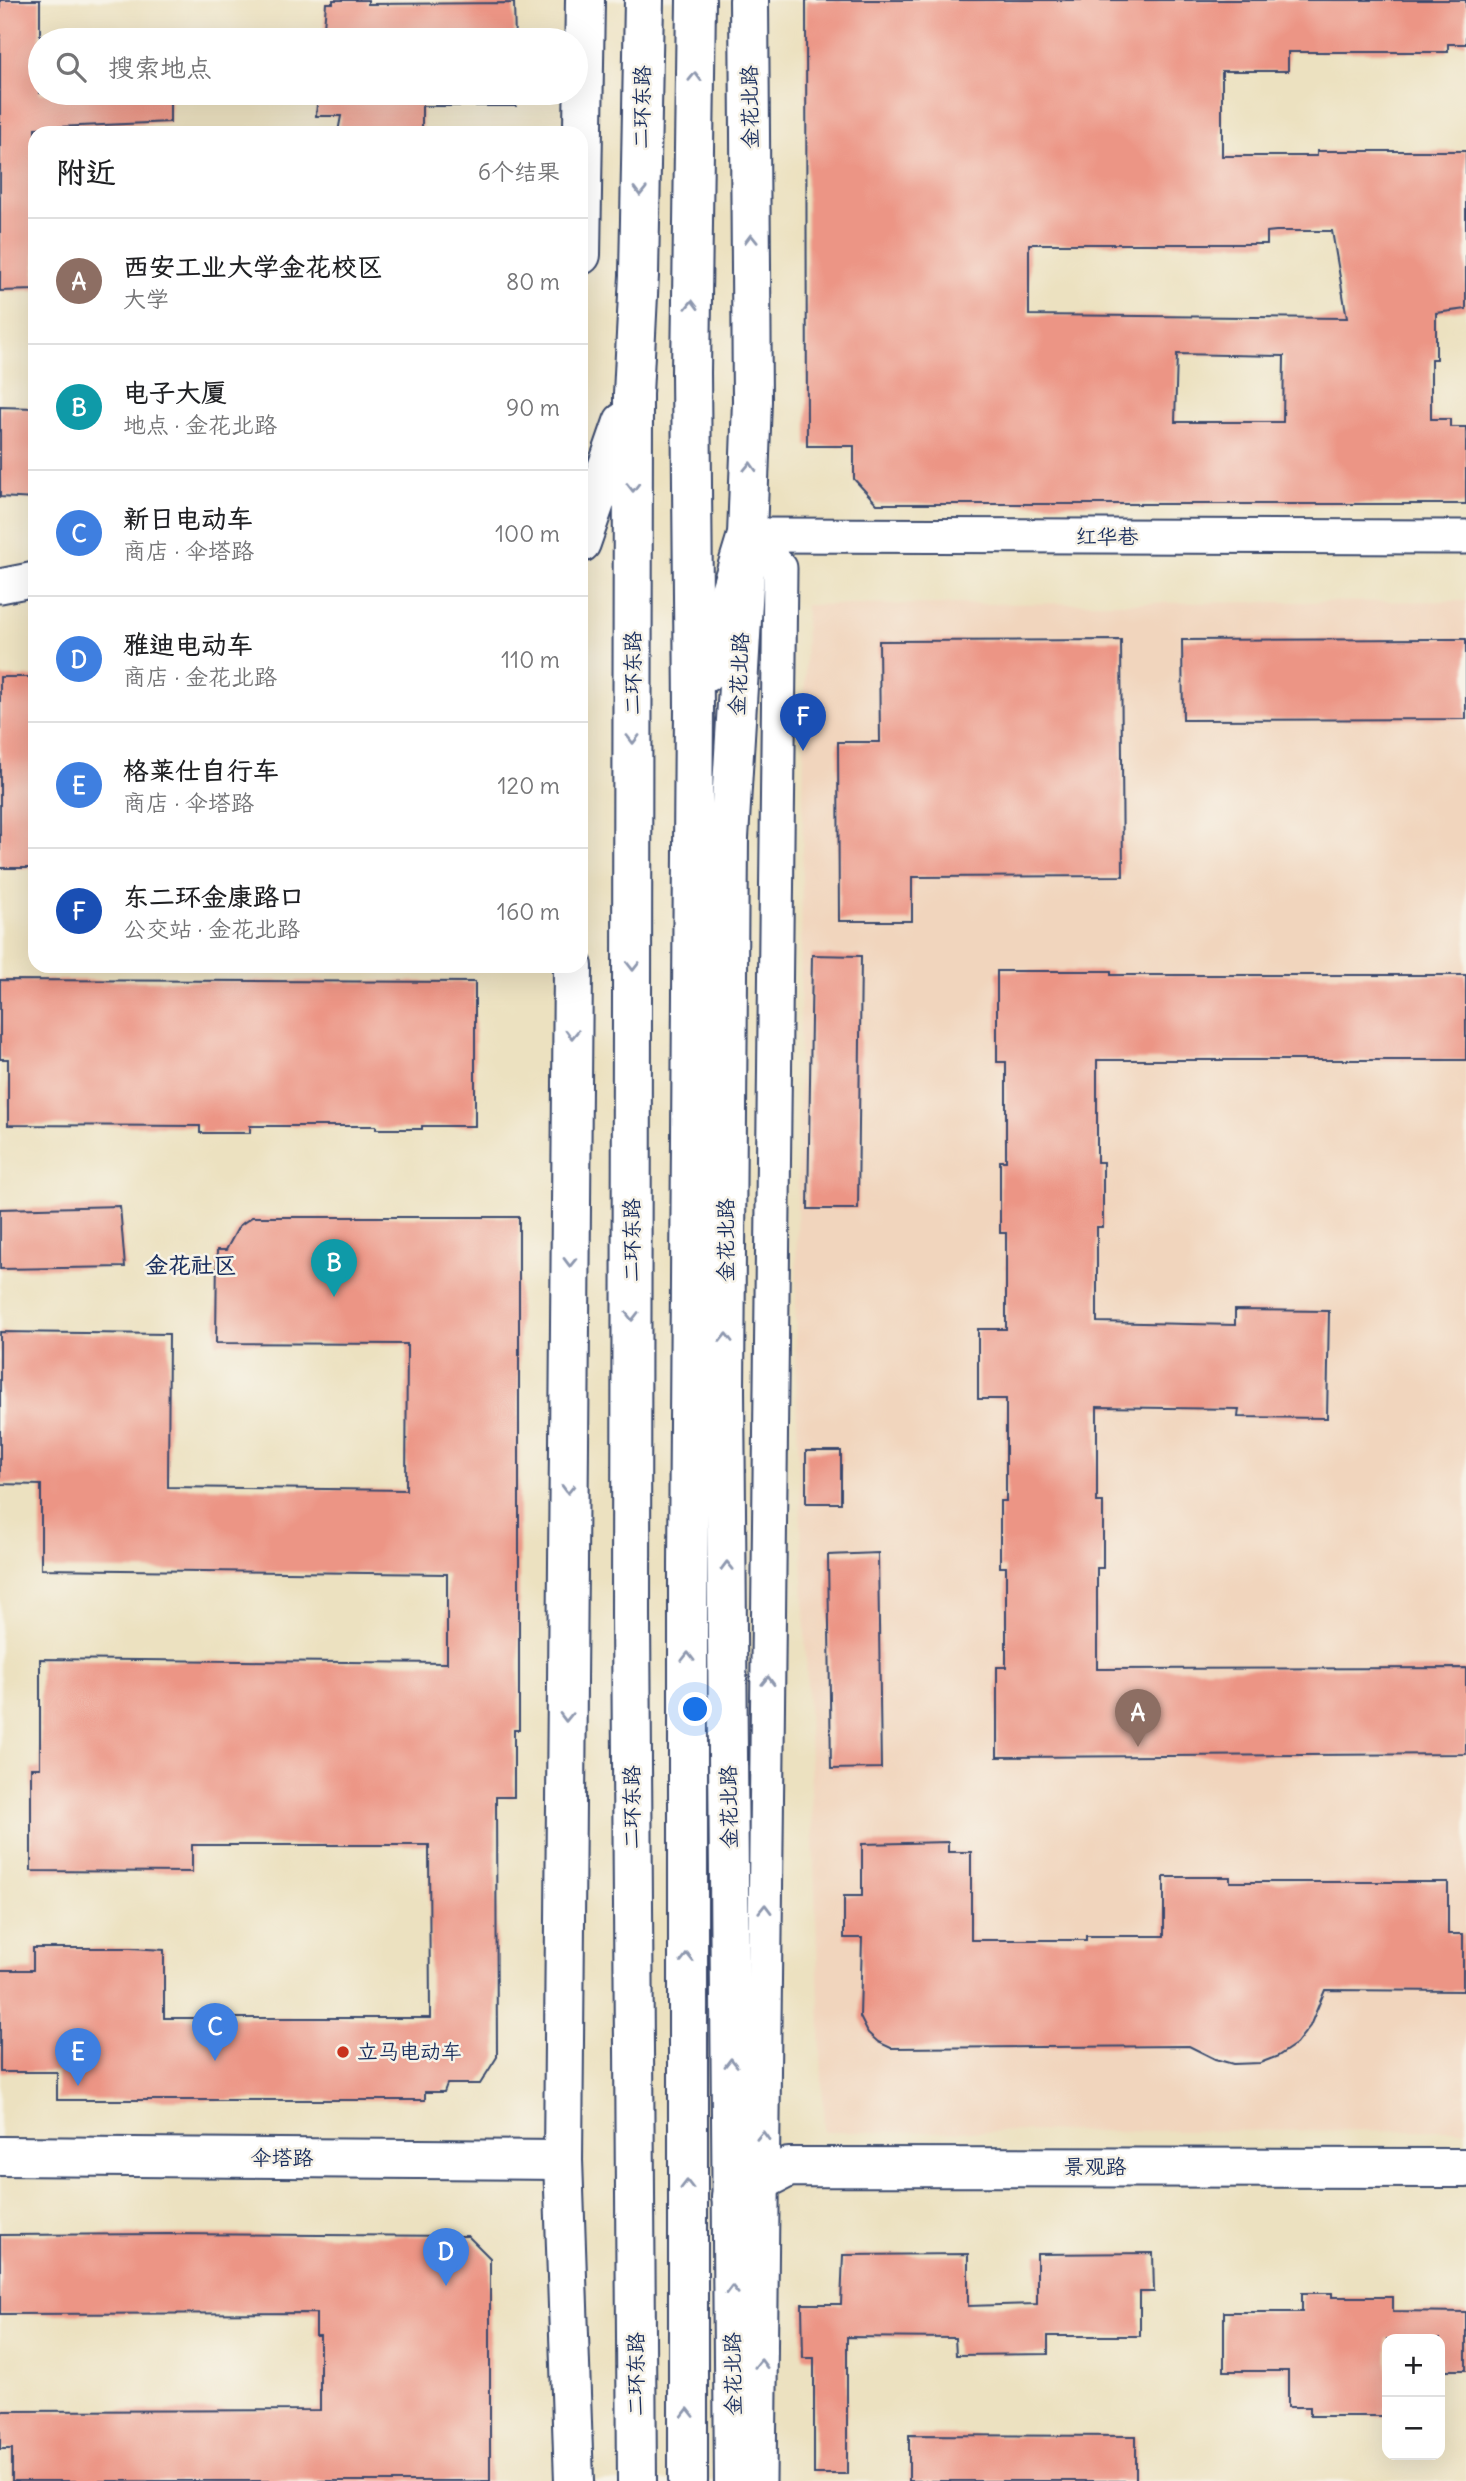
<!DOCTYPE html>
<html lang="zh">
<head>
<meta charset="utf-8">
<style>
  body { margin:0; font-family:Delius,"LXGW WenKai TC",sans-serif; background:#f2f2f2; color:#202124 }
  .controls { position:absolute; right:21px; bottom:21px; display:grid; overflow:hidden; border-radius:14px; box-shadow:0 7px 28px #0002 }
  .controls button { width:63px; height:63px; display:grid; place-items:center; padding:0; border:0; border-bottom:2px solid #e0e0e0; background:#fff; color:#202124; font:35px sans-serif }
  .you { position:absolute; left:696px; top:1710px; width:24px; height:24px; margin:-18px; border:5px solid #fff; border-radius:50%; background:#1a73e8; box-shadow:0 0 0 10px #1a73e833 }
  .badge { display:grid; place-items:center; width:46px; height:46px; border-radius:50%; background:#ea580c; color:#fff; font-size:23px; font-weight:700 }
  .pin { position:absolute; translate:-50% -58px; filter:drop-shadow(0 2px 4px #0008) }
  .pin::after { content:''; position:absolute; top:37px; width:24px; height:21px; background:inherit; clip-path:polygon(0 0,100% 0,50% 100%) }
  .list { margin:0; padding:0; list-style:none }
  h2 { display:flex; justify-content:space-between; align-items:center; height:91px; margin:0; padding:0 28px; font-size:30px }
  h2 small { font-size:23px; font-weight:400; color:#757577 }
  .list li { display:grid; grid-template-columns:46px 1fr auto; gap:21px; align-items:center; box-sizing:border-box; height:126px; padding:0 28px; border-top:2px solid #e0e0e0 }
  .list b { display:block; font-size:26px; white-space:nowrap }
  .list p { margin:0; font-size:23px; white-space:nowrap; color:#757577 }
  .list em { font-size:23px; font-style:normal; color:#757577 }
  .icon { flex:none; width:38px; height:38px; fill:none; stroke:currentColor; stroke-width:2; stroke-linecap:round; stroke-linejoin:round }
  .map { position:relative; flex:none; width:1466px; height:2481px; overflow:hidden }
  .search { position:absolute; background:#fff; box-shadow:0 7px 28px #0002; left:28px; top:28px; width:560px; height:77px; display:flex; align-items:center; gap:18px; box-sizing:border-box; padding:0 24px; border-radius:38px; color:#757577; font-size:26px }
  .panel { position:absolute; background:#fff; box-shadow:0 7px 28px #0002; left:28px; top:126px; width:560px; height:847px; border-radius:21px }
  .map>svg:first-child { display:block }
  .built { fill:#f1d5bd }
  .building { fill:#ec9585; fill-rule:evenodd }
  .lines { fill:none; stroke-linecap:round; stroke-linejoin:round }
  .street-casing { stroke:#3a4a6d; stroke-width:37 }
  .secondary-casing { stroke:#3a4a6d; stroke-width:42 }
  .highway-casing { stroke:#3a4a6d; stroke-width:42 }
  .street { stroke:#fff; stroke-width:33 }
  .secondary { stroke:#fff; stroke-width:38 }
  .highway { stroke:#fff; stroke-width:38 }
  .oneway { stroke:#8d97ae }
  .poi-dot { fill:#c8321e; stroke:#f7f3e8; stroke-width:2.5 }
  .labels { text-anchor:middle; stroke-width:5; stroke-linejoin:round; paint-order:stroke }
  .street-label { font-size:21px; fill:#1b2f5e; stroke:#f7f3e8 }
  .poi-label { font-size:21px; fill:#1b2f5e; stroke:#f7f3e8; text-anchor:start }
  .neighbourhood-label { font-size:23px; font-weight:bold; fill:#1b2f5e; stroke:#f7f3e8 }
</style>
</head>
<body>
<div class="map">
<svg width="1466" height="2481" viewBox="0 0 1466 2481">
  <rect width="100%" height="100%" fill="#f7f3e8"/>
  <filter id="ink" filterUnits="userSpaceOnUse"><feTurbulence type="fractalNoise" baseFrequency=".0143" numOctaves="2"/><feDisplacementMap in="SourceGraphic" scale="14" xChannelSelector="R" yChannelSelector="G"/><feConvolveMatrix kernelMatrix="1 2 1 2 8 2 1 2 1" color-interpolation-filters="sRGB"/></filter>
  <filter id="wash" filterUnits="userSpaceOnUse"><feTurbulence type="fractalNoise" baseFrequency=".00686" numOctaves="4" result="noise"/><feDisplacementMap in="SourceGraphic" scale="28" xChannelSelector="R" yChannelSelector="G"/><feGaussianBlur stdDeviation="1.57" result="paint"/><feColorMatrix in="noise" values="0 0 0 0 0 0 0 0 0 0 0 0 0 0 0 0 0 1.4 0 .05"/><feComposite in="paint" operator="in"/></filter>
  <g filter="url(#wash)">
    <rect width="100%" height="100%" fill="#ece1c0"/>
    <!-- built -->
    <polygon class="built" points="1466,601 1466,2130 824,2132 795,1364 806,605"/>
    <g id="blocks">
      <!-- building -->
      <g class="building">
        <polygon points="0,0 40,0 40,93 170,93 170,122 35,128 35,290 0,291"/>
        <polygon points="333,0 368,0 368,4 514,3 515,40 323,40 326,3 333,3"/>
        <path d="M806 0H1466V44H1448V52H1288V71H1222V156H1317V151H1466V309L1436 313V359H1431V419H1450V427H1466V504H877L854 479V446H807ZM1276 231H1332L1347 318 1029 315V244H1267V232ZM1177 354 1284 356 1283 422H1175Z"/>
        <polygon points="318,93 516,93 516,106 422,106 422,132 338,132 341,116 316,116"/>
        <polygon points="0,407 35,408 35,499 0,497"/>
        <polygon points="1437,639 1466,639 1466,719 1183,720 1182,640"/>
        <polygon points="1121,640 1123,876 912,877 912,921 839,921 838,742 880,742 879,641"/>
        <rect x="0" y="677" width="35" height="191"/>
        <polygon points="812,955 861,956 858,1209 808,1209"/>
        <polygon points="997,971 1111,971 1111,975 1466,975 1466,1060 1097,1060 1097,1162 1103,1162 1103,1227 1097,1227 1097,1322 1235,1325 1235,1310 1329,1311 1327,1418 1238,1417 1239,1409 1097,1407 1097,1502 1103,1502 1103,1568 1097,1568 1097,1669 1466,1668 1466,1754 997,1757 997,1667 1006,1667 1006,1567 1000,1567 1000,1501 1006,1501 1006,1399 978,1399 978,1329 1006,1329 1006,1233 1000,1233 1000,1161 1006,1161 1006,1062 997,1062"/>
        <polygon points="0,980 475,982 475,1126 422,1126 422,1129 376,1129 376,1126 250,1126 250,1133 200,1133 200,1126 8,1125 8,1059 0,1059"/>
        <polygon points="120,1206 125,1267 0,1269 0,1209"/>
        <polygon points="252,1217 519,1217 519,1730 514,1730 514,1797 496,1797 497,2057 480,2084 447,2084 444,2092 425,2092 425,2100 57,2100 57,2072 0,2072 0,1970 33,1970 33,1948 130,1948 164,1950 164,2018 430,2018 429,1845 192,1845 192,1872 31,1871 31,1768 40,1768 40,1659 447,1663 447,1574 41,1569 41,1485 0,1484 0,1332 169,1334 168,1487 406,1490 407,1344 216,1343 217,1250 226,1250 239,1226"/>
        <rect x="806" y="1451" width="35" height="52"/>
        <polygon points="878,1553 881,1768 831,1769 828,1555"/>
        <polygon points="948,1842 948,1852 971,1852 971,1940 1086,1940 1086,1936 1164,1936 1164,1877 1230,1877 1230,1882 1448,1882 1448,1934 1463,1934 1463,1991 1325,1990 1310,2026 1296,2044 1278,2056 1260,2063 1233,2064 1215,2059 1189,2046 891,2048 878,2042 868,2033 860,2017 862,1938 844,1938 844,1896 862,1896 862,1844"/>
        <polygon points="170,2234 468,2236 490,2258 490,2481 12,2481 12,2449 0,2449 0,2411 320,2410 320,2336 316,2336 316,2313 0,2314 0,2235"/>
        <polygon points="1153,2253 1154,2292 1140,2292 1140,2336 1048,2336 1048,2354 956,2355 955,2338 847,2337 847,2474 814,2474 814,2358 803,2358 802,2304 841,2304 843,2255 968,2254 968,2306 1037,2304 1037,2254"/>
        <polygon points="1302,2293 1332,2293 1332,2297 1393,2297 1393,2311 1466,2312 1466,2370 1440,2370 1440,2339 1387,2339 1387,2407 1385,2407 1385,2416 1310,2416 1310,2407 1288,2407 1288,2371 1224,2371 1224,2312 1302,2312"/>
        <polygon points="909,2435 1136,2436 1136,2481 909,2481"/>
      </g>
    </g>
  </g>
  <g filter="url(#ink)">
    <use href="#blocks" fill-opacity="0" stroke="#3a4a6d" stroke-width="2"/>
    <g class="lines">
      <!-- street casing -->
      <g class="street-casing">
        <g id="street">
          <polyline points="747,535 780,568 759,2481"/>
          <polyline points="747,535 1466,537"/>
          <polyline points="0,586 35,579"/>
        </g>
      </g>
      <!-- secondary casing -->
      <g class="secondary-casing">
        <g id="secondary">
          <polyline points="581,255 585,0"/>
          <polyline points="573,966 563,2160 574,2481"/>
          <polyline points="0,2156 563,2160"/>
          <polyline points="731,2197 789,2167 1466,2168"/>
          <polyline points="734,2481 725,1390 729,838 747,535 752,401 749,0"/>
        </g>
      </g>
      <!-- highway casing -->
      <g class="highway-casing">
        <g id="highway">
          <polyline points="581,543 623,422"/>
          <polyline points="705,673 747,535"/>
          <polyline points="637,2481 631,1616 633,394 639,275 644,0"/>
          <polyline points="688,2481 688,1566 694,708 691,373 696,0"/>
        </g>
      </g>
      <!-- street -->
      <use href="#street" class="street"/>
      <!-- secondary -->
      <use href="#secondary" class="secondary"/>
      <!-- highway -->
      <use href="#highway" class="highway"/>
    </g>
    <!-- one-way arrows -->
    <defs><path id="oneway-chevron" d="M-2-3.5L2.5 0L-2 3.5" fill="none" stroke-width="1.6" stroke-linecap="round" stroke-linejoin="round" transform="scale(1.75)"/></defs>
    <g class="oneway">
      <use href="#oneway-chevron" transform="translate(695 77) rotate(-89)"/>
      <use href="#oneway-chevron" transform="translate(640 191) rotate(91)"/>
      <use href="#oneway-chevron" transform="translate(751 239) rotate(-91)"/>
      <use href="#oneway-chevron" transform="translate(692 305) rotate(-89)"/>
      <use href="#oneway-chevron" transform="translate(750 467) rotate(-88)"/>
      <use href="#oneway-chevron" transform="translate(633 487) rotate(90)"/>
      <use href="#oneway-chevron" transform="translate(633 739) rotate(90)"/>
      <use href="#oneway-chevron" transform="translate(633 966) rotate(90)"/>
      <use href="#oneway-chevron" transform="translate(572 1034) rotate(91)"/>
      <use href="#oneway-chevron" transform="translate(570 1262) rotate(91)"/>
      <use href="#oneway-chevron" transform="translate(632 1316) rotate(90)"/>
      <use href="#oneway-chevron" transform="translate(726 1338) rotate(-90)"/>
      <use href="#oneway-chevron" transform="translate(568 1489) rotate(91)"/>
      <use href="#oneway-chevron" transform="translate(727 1566) rotate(-91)"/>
      <use href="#oneway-chevron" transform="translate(688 1657) rotate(-90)"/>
      <use href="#oneway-chevron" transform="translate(768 1681) rotate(-89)"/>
      <use href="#oneway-chevron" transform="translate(566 1717) rotate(91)"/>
      <use href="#oneway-chevron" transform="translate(765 1909) rotate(-89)"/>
      <use href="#oneway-chevron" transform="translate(687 1958) rotate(-90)"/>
      <use href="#oneway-chevron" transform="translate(731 2063) rotate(-90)"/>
      <use href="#oneway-chevron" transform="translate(763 2136) rotate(-89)"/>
      <use href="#oneway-chevron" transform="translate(687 2185) rotate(-90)"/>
      <use href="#oneway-chevron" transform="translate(732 2290) rotate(-91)"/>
      <use href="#oneway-chevron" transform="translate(761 2364) rotate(-89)"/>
      <use href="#oneway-chevron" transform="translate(688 2413) rotate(-90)"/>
    </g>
  </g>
  <!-- markers -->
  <circle class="poi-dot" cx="343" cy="2052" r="7"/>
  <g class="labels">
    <!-- street labels -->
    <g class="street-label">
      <text transform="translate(642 107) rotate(-89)" y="7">二环东路</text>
      <text transform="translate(750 107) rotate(-91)" y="7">金花北路</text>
      <text x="1107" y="544">红华巷</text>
      <text transform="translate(633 673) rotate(-90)" y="7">二环东路</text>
      <text transform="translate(739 674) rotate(-87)" y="7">金花北路</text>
      <text transform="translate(632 1240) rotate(-90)" y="7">二环东路</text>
      <text transform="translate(726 1240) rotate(-90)" y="7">金花北路</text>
      <text transform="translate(632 1807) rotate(-90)" y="7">二环东路</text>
      <text transform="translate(729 1807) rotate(-91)" y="7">金花北路</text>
      <text x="282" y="2165">伞塔路</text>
      <text x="1095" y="2174">景观路</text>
      <text transform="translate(636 2374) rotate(-90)" y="7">二环东路</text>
      <text transform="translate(733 2374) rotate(-91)" y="7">金花北路</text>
    </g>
    <!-- poi labels -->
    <g class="poi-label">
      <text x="357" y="2059">立马电动车</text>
    </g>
    <!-- neighbourhood labels -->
    <g class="neighbourhood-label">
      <text x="191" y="1273">金花社区</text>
    </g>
  </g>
</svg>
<div class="controls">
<button>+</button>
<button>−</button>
</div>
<div class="you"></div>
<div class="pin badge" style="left:1138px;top:1747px;background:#8d6e63">A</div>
<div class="pin badge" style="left:334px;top:1297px;background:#0f9aa8">B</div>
<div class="pin badge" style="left:215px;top:2061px;background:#3f7fe0">C</div>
<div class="pin badge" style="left:446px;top:2286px;background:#3f7fe0">D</div>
<div class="pin badge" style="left:78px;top:2086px;background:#3f7fe0">E</div>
<div class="pin badge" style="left:803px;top:751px;background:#1a4fb4">F</div>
<div class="search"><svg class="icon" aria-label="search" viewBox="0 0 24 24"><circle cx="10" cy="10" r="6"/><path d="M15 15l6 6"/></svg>搜索地点</div>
<section class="panel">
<h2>附近<small>6个结果</small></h2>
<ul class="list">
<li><span class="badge" style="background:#8d6e63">A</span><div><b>西安工业大学金花校区</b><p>大学</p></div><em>80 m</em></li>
<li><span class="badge" style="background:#0f9aa8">B</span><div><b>电子大厦</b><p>地点 · 金花北路</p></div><em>90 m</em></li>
<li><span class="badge" style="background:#3f7fe0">C</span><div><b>新日电动车</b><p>商店 · 伞塔路</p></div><em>100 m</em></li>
<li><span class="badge" style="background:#3f7fe0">D</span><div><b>雅迪电动车</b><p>商店 · 金花北路</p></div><em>110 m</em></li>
<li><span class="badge" style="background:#3f7fe0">E</span><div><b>格莱仕自行车</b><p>商店 · 伞塔路</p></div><em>120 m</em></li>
<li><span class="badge" style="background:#1a4fb4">F</span><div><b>东二环金康路口</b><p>公交站 · 金花北路</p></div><em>160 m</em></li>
</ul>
</section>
</div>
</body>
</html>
